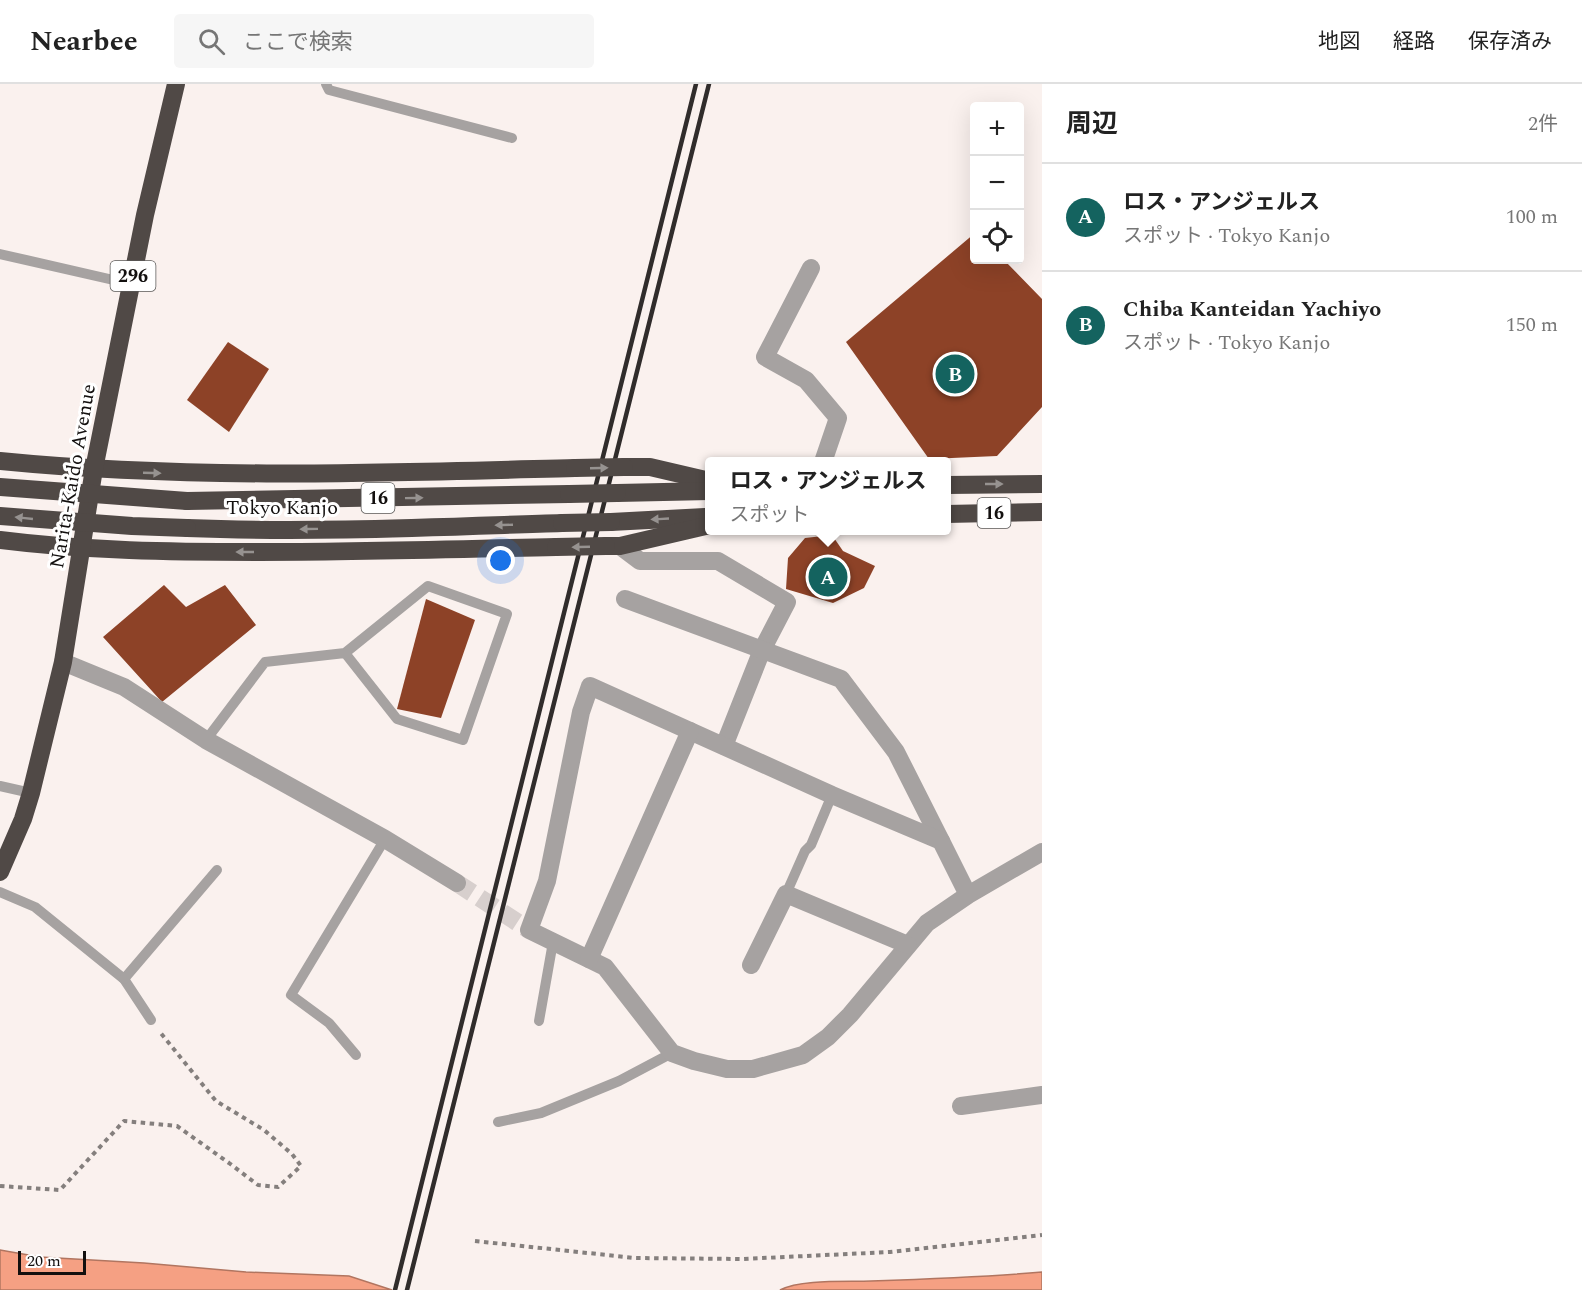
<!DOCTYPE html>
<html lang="ja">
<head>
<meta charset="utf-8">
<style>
  body { margin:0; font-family:Spectral,"Noto Sans JP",serif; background:#f6f6f6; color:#222 }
  .controls { position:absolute; right:18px; top:18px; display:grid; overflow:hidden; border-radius:6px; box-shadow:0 6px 24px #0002 }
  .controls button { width:54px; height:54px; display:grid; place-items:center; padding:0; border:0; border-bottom:2px solid #e0e0e0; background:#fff; color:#222; font:30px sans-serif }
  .scale { position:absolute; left:18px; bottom:15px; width:68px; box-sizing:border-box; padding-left:6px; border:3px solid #13100f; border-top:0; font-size:16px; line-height:21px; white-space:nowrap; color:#13100f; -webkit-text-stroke:4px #fff; paint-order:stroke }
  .you { position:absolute; left:501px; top:477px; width:21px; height:21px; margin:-15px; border:4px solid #fff; border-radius:50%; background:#1a73e8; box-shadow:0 0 0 9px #1a73e833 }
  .badge { display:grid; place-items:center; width:39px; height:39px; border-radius:50%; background:#14635f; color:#fff; font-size:20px; font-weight:700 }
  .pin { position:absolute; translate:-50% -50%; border:3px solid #fff; box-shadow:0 2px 6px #0006 }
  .popup { position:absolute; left:705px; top:373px; width:246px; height:78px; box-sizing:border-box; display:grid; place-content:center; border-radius:6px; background:#fff; filter:drop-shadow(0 2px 4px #0005); font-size:20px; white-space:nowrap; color:#767676 }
  .popup b { font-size:22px; color:#222 }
  .popup::after { content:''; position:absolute; left:50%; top:100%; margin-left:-12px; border:12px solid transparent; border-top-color:#fff }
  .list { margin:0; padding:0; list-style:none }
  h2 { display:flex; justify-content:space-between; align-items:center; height:78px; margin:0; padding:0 24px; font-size:26px }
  h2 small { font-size:20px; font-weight:400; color:#767676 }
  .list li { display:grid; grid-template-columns:39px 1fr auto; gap:18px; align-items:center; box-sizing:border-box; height:108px; padding:0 24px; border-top:2px solid #e0e0e0 }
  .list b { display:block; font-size:22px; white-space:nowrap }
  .list p { margin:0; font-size:20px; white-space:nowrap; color:#767676 }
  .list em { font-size:20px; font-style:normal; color:#767676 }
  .icon { flex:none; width:33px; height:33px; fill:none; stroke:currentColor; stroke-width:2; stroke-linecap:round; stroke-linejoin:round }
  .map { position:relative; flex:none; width:1042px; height:1206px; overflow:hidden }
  header { display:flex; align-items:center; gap:36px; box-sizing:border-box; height:84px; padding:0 30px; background:#fff; border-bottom:2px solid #e0e0e0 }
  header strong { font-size:28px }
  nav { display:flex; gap:33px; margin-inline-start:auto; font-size:21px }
  .search { width:420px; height:54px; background:#f6f6f6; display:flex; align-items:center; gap:15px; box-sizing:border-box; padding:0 21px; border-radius:6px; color:#767676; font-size:22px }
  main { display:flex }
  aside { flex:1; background:#fff }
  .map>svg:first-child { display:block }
  .water { fill:#f5a083; stroke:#b17560; stroke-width:1.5 }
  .building { fill:#8d4227 }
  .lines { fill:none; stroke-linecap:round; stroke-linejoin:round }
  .street-tunnel { stroke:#d7cfcd; stroke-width:18; stroke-dasharray:18 9; stroke-linecap:butt }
  .path { stroke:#847f7d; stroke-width:4; stroke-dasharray:4.5 4.5; stroke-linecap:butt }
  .lane { stroke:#a6a2a1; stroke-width:10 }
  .street { stroke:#a6a2a1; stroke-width:18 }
  .highway { stroke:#504946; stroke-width:18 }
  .rail { stroke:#302c2b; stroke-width:4.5 }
  .highway-bridge { stroke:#504946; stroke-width:18 }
  .oneway { fill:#969290 }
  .labels { text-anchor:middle; stroke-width:6; stroke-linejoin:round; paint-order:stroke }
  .shield { fill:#fff; stroke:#5a5857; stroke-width:1.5 }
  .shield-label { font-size:18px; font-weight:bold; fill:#13100f }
  .street-label { font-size:20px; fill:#13100f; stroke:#fff }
</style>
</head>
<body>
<header>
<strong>Nearbee</strong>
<div class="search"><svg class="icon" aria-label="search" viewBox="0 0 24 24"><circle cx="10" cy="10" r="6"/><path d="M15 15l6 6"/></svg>ここで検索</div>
<nav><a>地図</a><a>経路</a><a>保存済み</a></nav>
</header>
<main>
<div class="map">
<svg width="1042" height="1206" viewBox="0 0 1042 1206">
  <rect width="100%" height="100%" fill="#faf1ee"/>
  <!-- water -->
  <g class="water">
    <polygon points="0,1166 40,1173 144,1179 246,1188 349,1192 392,1206 0,1206"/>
    <path d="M1042 1188V1206H780C801 1195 847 1198 871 1197 928 1195 985 1193 1042 1188Z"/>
  </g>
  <!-- building -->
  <g class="building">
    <polygon points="975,149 975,176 1004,176 1042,215 1042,323 997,372 929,375 846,258"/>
    <polygon points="228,258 269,285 229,348 187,316"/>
    <polygon points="832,451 843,467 875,482 864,504 833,519 786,505 788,474 805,454"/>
    <polygon points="164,501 186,523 225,501 256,541 162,618 103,553"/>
    <polygon points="426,515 475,536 441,634 397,625"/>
  </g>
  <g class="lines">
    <!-- street-tunnel -->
    <polyline class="street-tunnel" points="457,799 529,846"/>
    <!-- path -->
    <g class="path">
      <polyline points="0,1102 60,1106 124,1037 177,1042 229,1079 258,1101 278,1103 301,1082 292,1070 264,1046 216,1017 159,947"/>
      <polyline points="475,1157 635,1174 742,1175 890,1168 1042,1151"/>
    </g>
    <!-- lane -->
    <g class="lane">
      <polyline points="326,0 329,6 512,54"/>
      <polyline points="0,170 131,200"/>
      <polyline points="206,656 265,578 345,569 428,502 507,530 463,656 397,635 345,569"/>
      <polyline points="0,702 31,709"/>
      <polyline points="0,808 35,823 124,895 151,936"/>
      <polyline points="786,810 805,767 811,761 832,711"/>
      <polyline points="124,895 217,786"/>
      <polyline points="539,937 553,858"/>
      <polyline points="356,971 329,939 291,911 385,755"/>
      <polyline points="498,1038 541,1029 619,997 672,969"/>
    </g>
    <!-- street -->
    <g class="street">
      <polyline points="811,184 765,273 806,296 838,334 823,378"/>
      <polyline points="620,462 640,477 718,477 787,518 762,566 724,662"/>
      <polyline points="625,515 841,595 896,668 941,757"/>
      <polyline points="63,578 124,603 206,656 385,755 457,799"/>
      <polyline points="968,811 941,757 832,711 590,602 581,628 547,797 529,846 605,883 672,969 694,977 727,985 753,985 803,971 828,953 850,931 927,839 968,811 1042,768"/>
      <polyline points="589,875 690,647"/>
      <polyline points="751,881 786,810 908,861"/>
      <polyline points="961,1022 1042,1011"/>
    </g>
    <!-- highway -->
    <g class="highway">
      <path d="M0 377C191 396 383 389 575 384"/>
      <polyline points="624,383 650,383 710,397"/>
      <polyline points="946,401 1042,400"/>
      <polyline points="617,409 710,407"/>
      <polyline points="187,417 569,410"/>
      <polyline points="946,430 1042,428"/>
      <polyline points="611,438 705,433"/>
      <path d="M187 444C312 449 437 443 562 439"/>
      <path d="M0 456C86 467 173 468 259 468 358 468 457 465 556 463"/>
      <polyline points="606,462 620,462 710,441"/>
      <polyline points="0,788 23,735 31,709 63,578 94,385 145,131 176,0"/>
    </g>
    <!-- rail -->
    <g class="rail">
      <polyline points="395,1206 696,0"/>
      <polyline points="407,1206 709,0"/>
    </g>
    <!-- highway-bridge -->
    <g class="highway-bridge">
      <polyline points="575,384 624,383"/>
      <polyline points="0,403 187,417"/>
      <polyline points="569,410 617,409"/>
      <polyline points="0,432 132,442 187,444"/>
      <polyline points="562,439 611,438"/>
      <polyline points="556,463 606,462"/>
    </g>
  </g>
  <!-- one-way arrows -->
  <defs><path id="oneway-solid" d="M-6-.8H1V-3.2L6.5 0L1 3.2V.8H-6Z" transform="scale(1.5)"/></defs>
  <g class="oneway">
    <use href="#oneway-solid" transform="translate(599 384) rotate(-2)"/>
    <use href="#oneway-solid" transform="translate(152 389) rotate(2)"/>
    <use href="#oneway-solid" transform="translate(994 400)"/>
    <use href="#oneway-solid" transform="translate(414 414) rotate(-1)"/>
    <use href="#oneway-solid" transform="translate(24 434) rotate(-174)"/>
    <use href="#oneway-solid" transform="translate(660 435) rotate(177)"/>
    <use href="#oneway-solid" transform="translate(504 441) rotate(178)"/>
    <use href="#oneway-solid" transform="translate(309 445) rotate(179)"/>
    <use href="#oneway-solid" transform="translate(581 463) rotate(178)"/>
    <use href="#oneway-solid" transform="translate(245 468) rotate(180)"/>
  </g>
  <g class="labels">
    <!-- shield labels -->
    <g class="shield">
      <rect x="110.5" y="177" width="45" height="30" rx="4.5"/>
      <rect x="361.5" y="399" width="33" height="30" rx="4.5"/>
      <rect x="977.5" y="414" width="33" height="30" rx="4.5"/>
    </g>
    <g class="shield-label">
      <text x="133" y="198">296</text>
      <text x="378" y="420">16</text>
      <text x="994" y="435">16</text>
    </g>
    <!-- street labels -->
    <g class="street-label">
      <text transform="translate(72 392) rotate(-80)" y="7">Narita-Kaido Avenue</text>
      <text x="282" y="430">Tokyo Kanjo</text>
    </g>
  </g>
</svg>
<div class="controls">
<button>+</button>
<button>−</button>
<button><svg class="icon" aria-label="locate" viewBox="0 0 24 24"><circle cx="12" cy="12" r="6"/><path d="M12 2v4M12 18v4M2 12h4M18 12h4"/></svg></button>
</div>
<div class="scale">20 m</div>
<div class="you"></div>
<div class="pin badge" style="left:828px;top:493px">A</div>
<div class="popup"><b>ロス・アンジェルス</b>スポット</div>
<div class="pin badge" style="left:955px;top:290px">B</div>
</div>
<aside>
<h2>周辺<small>2件</small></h2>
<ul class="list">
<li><span class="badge">A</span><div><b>ロス・アンジェルス</b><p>スポット · Tokyo Kanjo</p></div><em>100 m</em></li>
<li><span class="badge">B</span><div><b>Chiba Kanteidan Yachiyo</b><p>スポット · Tokyo Kanjo</p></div><em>150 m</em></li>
</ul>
</aside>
</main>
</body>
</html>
